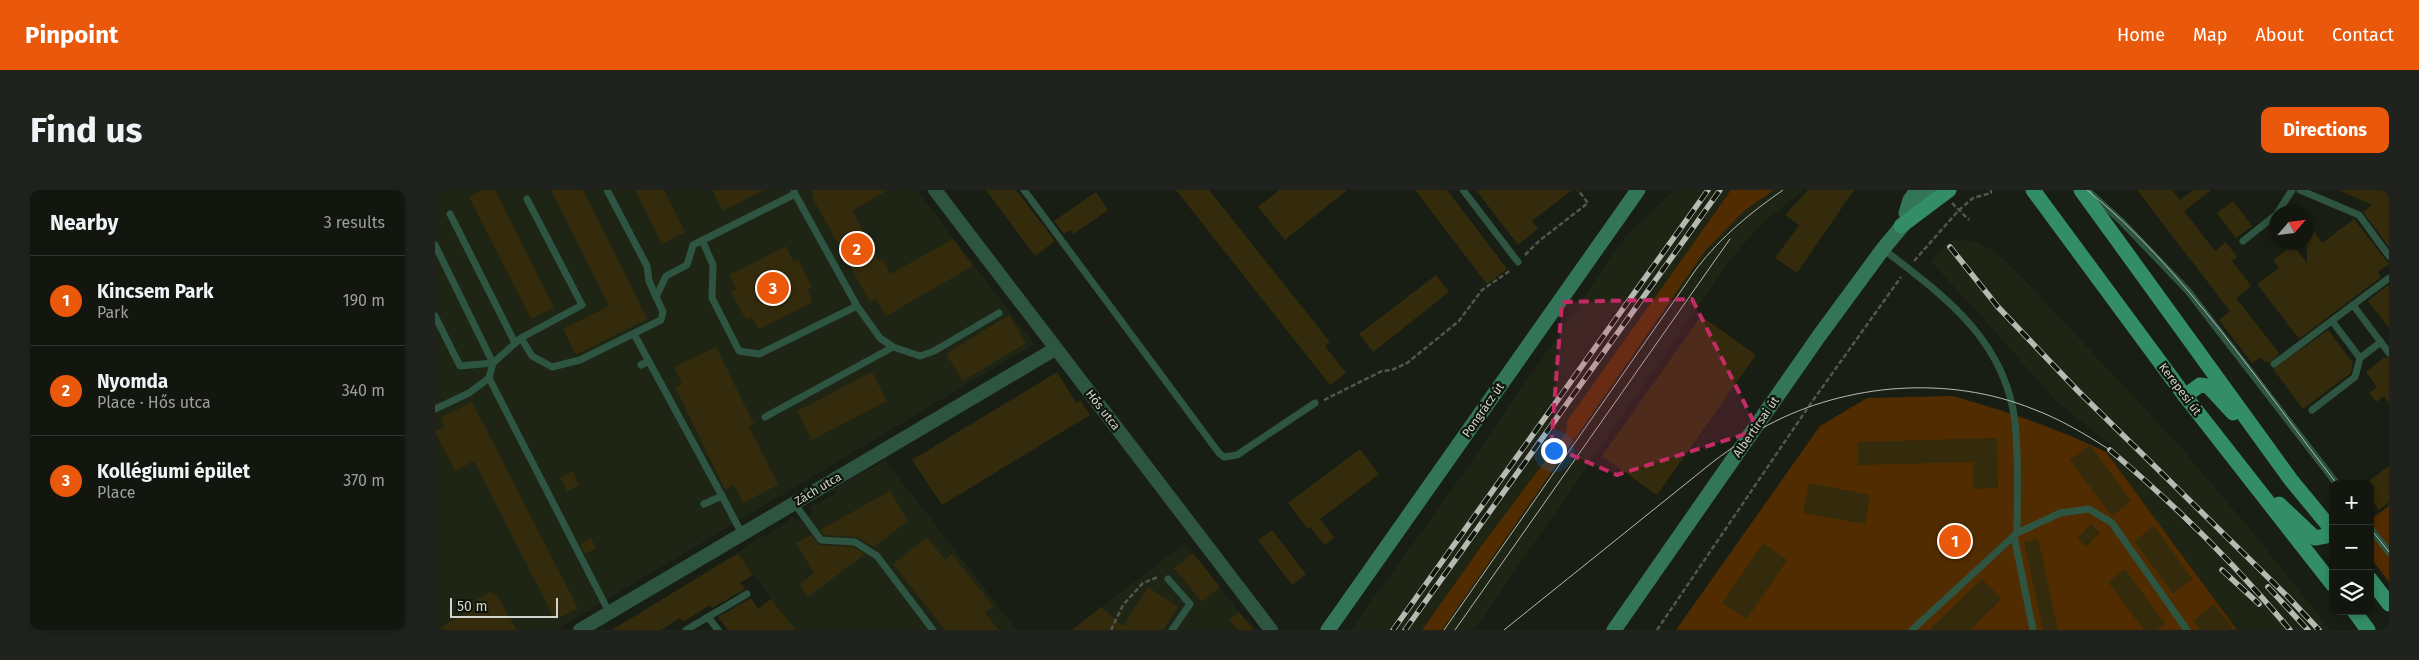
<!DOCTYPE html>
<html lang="en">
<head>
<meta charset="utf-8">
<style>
  body { margin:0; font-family:"Fira Sans",sans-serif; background:#20231d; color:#f1f3f6 }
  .controls { position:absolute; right:15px; bottom:15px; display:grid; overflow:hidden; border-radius:10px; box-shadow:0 2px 8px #0003 }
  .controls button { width:45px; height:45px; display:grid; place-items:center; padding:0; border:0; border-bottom:1px solid #32352f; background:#13160f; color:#f1f3f6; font:25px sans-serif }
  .compass { position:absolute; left:1834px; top:15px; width:45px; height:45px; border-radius:50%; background:#13160f; box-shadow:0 2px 8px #0003; rotate:62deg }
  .scale { position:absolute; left:15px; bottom:12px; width:108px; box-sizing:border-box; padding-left:5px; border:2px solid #d1d4cd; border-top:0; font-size:14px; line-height:18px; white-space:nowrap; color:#d1d4cd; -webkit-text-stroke:4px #10150b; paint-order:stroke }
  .you { position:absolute; left:1118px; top:260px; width:18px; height:18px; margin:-12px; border:4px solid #fff; border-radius:50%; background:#1a73e8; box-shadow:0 0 0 8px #1a73e833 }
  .badge { display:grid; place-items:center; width:32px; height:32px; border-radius:50%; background:#ea580c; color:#fff; font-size:16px; font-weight:700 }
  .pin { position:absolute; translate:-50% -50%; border:2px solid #fff; box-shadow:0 1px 5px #0006 }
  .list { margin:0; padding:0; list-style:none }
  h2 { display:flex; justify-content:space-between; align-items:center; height:65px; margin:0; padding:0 20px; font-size:21px }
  h2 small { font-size:16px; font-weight:400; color:#9d9f9e }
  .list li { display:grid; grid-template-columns:32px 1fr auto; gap:15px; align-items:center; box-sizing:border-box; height:90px; padding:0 20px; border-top:1px solid #32352f }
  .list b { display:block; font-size:19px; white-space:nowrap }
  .list p { margin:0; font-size:16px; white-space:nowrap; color:#9d9f9e }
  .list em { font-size:16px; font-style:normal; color:#9d9f9e }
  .icon { flex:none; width:28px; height:28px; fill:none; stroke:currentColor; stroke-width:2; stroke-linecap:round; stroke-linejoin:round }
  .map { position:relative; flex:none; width:1954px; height:440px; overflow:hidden; border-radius:10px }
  header { display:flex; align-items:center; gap:30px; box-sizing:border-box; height:70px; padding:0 25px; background:#ea580c; color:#fff }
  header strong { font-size:24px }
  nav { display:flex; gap:28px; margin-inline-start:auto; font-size:18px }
  .intro { display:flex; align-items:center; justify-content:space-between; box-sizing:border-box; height:120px; padding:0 30px }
  h1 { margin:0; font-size:35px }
  .button { padding:12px 22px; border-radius:10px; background:#ea580c; color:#fff; font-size:18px; font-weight:700 }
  main { display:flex; gap:30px; padding:0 30px }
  aside { flex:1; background:#13160f; border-radius:10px; box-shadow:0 2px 8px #0003 }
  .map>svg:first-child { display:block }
  .built { fill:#1e2515 }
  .green { fill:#522c01 }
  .building { fill:#332b0b }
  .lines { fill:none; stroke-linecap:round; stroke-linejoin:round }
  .path { stroke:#52564d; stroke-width:2.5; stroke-dasharray:5 2.5; stroke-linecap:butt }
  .lane { stroke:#2d5542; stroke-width:7 }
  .street { stroke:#2d5542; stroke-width:14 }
  .secondary { stroke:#327558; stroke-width:15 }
  .primary { stroke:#338e68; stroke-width:15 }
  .tram { stroke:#b7bab3; stroke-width:1 }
  .rail-casing { stroke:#b7bab3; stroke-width:5.5 }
  .rail { stroke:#10150b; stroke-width:4; stroke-dasharray:11; stroke-linecap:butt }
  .marked { fill:#c42b66; fill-opacity:0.2; stroke:#c42b66; stroke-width:4; stroke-dasharray:10 6; stroke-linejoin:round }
  .labels { text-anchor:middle; stroke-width:4.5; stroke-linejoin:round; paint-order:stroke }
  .street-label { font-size:12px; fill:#d1d4cd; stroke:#10150b }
</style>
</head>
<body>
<header>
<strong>Pinpoint</strong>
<nav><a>Home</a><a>Map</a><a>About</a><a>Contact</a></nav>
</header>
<div class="intro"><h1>Find us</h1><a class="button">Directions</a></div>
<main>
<aside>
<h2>Nearby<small>3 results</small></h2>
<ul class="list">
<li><span class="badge">1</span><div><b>Kincsem Park</b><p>Park</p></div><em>190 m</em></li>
<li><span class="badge">2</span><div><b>Nyomda</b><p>Place · Hős utca</p></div><em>340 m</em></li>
<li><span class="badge">3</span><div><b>Kollégiumi épület</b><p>Place</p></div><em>370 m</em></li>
</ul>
</aside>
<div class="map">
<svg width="1954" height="440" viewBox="0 0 1954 440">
  <rect width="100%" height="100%" fill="#191e14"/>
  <!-- built -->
  <g class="built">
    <polygon points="0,0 482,0 599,154 121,440 0,440"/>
    <polygon points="1239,0 1296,0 1132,231 1131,243 1047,355 987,440 916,440 1020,295 1192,45"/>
    <polygon points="1339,0 1369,0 1323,37 1290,77 1039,440 1007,440 1270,61 1310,20"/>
    <polygon points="1520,50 1541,51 1563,64 1596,97 1741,252 1825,351 1895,440 1802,440 1671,262 1679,257 1620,210 1549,129 1496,72 1510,54"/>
    <polygon points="450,270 582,440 361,440 336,409 303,363 329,344 331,347 358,326 362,331 377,323 375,317 401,304 399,299"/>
    <polygon points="750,353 804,422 810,430 812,428 822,440 637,440"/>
  </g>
  <!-- green -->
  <g class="green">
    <polygon points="1296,0 1339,0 1310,20 1270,61 1007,440 987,440 1047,355 1131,243 1132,231"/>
    <path d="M1518 206C1571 221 1622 238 1671 262L1802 440H1241L1385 236 1432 208Z"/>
    <polygon points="1954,316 1954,392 1935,367 1935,330"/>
  </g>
  <!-- building -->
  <g class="building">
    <polygon points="48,0 60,0 119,118 96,129 34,7"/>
    <polygon points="116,0 148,0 212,129 141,165 128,139 174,116"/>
    <polygon points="200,0 229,0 250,42 227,54"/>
    <polygon points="277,0 329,0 288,21"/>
    <polygon points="376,0 453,0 417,21 444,71 448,69 455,84 518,49 538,76 451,126 441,109 435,112 377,7 379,6"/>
    <polygon points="551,0 581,0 620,51 600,66"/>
    <polygon points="741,0 774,0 895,152 890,156 911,183 895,195"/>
    <polygon points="844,0 912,0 850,50 823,17"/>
    <polygon points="980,0 1012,0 1072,79 1052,94"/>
    <polygon points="1041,0 1137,0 1097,31 1103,39 1083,55"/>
    <polygon points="1373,0 1419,0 1362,83 1340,68 1364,35 1350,25"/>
    <polygon points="1702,0 1737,0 1745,10 1758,0 1776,0 1749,21 1780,61 1791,52 1802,67 1797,71 1816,96 1801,108 1844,163 1834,173 1832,171 1830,173 1826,167 1817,173 1784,130 1795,121"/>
    <polygon points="1903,0 1954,0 1954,57 1928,22 1937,15"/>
    <polygon points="661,2 673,20 638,44 635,40 629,44 619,31"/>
    <polygon points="1798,11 1817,36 1801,48 1782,23"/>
    <polygon points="1919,29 1954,74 1943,82 1946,87 1864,149 1822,94 1844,78 1838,70 1858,55 1872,73 1872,32 1887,53"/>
    <polygon points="351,56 358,71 363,69 377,97 372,99 378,112 324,139 317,127 311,130 296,102 301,99 294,85"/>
    <polygon points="1001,85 1014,102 938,162 924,144"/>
    <polygon points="1953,95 1954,97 1954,138 1933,111"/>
    <polygon points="574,125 591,153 528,191 511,164"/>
    <polygon points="1266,126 1321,165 1222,305 1167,266"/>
    <polygon points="1893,140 1918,173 1916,183 1868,219 1838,179"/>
    <polygon points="281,157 319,234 314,237 343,295 308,313 299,295 290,300 240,197 247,194 239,177"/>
    <polygon points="1950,167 1954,168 1954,213 1949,206 1941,212 1934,203 1942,197 1931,182"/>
    <polygon points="437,182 452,211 377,250 362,221"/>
    <polygon points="622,182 641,213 645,210 655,225 507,315 477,270"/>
    <polygon points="37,212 143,418 120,430 39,271 20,281 0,242 10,236 5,228"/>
    <polygon points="1562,248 1563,298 1539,299 1539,272 1423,275 1423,252"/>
    <polygon points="1655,255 1696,311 1677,326 1635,270"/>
    <polygon points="925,259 944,284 885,329 899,348 890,355 875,337 873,339 853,313"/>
    <polygon points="1954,276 1954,312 1944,320 1935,308 1935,290"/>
    <polygon points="138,281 144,295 132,301 125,288"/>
    <polygon points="1374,293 1435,305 1430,334 1368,323"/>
    <polygon points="455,301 473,331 439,357 422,347 389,345 385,340"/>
    <polygon points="1656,334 1665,343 1651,357 1642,348"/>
    <polygon points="1719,336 1757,389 1738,404 1699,351"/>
    <polygon points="837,340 871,384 857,395 823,350"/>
    <polygon points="376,345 384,355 418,357 430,364 373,407 365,394 379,383 361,353"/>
    <polygon points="492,347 510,370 517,364 558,416 550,423 564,440 510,440 458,374"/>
    <polygon points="156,348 161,358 150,364 145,354"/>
    <polygon points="1603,349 1623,440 1608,440 1589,352"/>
    <polygon points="1328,353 1352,370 1312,429 1287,413"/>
    <polygon points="303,363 318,385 305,393 310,399 277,418 275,415 248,432 245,428 226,440 177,440"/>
    <polygon points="758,363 785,397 767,412 739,378"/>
    <polygon points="1690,379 1730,434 1721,440 1709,440 1673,392"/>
    <polygon points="1547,389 1567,409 1535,440 1494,440"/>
    <polygon points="713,397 743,417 728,440 637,440 666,417 688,436"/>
    <polygon points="56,401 59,405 61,404 82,440 2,440 35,420 32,415"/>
    <polygon points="316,408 323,419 336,409 361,440 293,440 283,427"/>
    <polygon points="1779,414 1799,440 1765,440 1758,431"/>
    <polygon points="804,422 819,440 803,440 794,430"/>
  </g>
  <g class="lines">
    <!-- path -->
    <g class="path">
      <polyline points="1517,13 1534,30"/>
      <polyline points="1090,65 1104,51 1153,13 1143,0"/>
      <polyline points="1479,71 1524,20 1538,8 1556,3 1556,0"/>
      <polyline points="889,210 947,181 957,180 972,173 1024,131 1047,100 1076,80"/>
      <polyline points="676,440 688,415 708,393 723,387"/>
      <polyline points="1222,440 1374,216 1466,87"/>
    </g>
    <!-- lane -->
    <g class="lane">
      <polyline points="589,0 784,263 789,267 802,265 880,213"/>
      <polyline points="1028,0 1083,72"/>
      <polyline points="1865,0 1924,25 1954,66"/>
      <polyline points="1654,2 1686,31 1753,101 1902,294"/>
      <polyline points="360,4 422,116 445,148 458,157 485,166 499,161 564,123"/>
      <polyline points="1843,22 1857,0"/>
      <polyline points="15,24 80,153"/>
      <polyline points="267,50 278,75 277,108 304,161 324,164 422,116"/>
      <polyline points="1808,51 1842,24"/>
      <polyline points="0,55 58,173 25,176 0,126"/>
      <path d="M1448 59C1509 106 1571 150 1580 233 1584 269 1582 307 1582 343"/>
      <polyline points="221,107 231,86 252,75 258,55 360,4 359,1"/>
      <polyline points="1918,115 1954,163"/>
      <polyline points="1897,131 1925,168"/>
      <polyline points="199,144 287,306 269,314"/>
      <polyline points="86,148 97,166 117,177 145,170 226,130 228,122 214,91 212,76 172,0"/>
      <polyline points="1839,174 1954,88"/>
      <polyline points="206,175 214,171"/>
      <polyline points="54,188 174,422"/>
      <polyline points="0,219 34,203 54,188 58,173 86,148 147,115 92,9"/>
      <polyline points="1877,220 1920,187 1925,168 1946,152"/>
      <polyline points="330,227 458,157"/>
      <polyline points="287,306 307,344"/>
      <polyline points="359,313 386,350 420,352 442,366 498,440"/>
      <polyline points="1935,338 1954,362"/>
      <polyline points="1579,346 1598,440"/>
      <polyline points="733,389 755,414 737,440"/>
      <polyline points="273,427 283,440"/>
      <polyline points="251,440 312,404"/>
      <polyline points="1477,440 1582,343 1625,323 1654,319 1677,333 1752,440"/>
    </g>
    <!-- street -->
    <g class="street">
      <polyline points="500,0 836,440"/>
      <polyline points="145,440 620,159"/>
    </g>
    <!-- secondary -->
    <g class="secondary">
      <polyline points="1471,23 1475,10 1482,0"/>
      <polyline points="893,440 1203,0"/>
      <polyline points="1179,440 1384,146 1448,59 1497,0"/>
    </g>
    <!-- primary -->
    <g class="primary">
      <polyline points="1598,0 1750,206 1898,395"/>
      <polyline points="1646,0 1856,290 1898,341"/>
      <polyline points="1466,36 1514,0"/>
      <polyline points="1750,206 1765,195 1773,196 1798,223"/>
      <polyline points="1844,314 1880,348 1891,346 1897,341"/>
      <polyline points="1935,389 1954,414"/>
      <polyline points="1919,421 1933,440"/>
    </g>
    <!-- tram -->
    <g class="tram">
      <path d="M1652 0C1748 77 1826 196 1902 294"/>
      <polyline points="1935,338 1954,362"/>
      <path d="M1009 440 1262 78C1287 46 1315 23 1348 0"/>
      <polyline points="1020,440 1295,49"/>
      <path d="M1069 440 1279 271C1297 258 1314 245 1333 235 1412 193 1514 185 1598 219 1625 229 1650 244 1675 260"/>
    </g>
    <!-- rail casing -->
    <g class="rail-casing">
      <g id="rail">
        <polyline points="1515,57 1563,117 1643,201 1852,406 1884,440"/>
        <path d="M1675 260C1739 314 1801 375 1855 440"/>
        <polyline points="1787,380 1824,414"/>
        <polyline points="1833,397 1873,440"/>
        <polyline points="958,440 1273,0"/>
        <polyline points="970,440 1285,0"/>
      </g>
    </g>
    <!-- rail -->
    <use href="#rail" class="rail"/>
  </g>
  <!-- marked area -->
  <path class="marked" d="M1257 109 1323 240 1182 285 1116 256 1127 112Z"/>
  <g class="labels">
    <!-- street labels -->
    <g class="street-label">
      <text transform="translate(1745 199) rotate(53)" y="4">Kerepesi út</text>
      <text transform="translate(668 220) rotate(52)" y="4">Hős utca</text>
      <text transform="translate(1048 220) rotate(-55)" y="4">Pongrácz út</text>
      <text transform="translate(1321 237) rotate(-55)" y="4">Albertirsai út</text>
      <text transform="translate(383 299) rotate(-31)" y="4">Zách utca</text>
    </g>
  </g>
</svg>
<div class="controls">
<button>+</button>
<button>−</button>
<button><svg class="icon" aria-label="layers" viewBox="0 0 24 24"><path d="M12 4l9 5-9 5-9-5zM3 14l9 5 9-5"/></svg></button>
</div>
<svg class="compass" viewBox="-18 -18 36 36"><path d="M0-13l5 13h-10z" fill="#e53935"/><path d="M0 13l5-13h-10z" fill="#9d9f9e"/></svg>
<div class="scale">50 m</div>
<div class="you"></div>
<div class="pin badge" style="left:1520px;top:351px">1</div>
<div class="pin badge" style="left:422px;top:59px">2</div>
<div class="pin badge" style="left:338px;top:98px">3</div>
</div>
</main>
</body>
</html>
